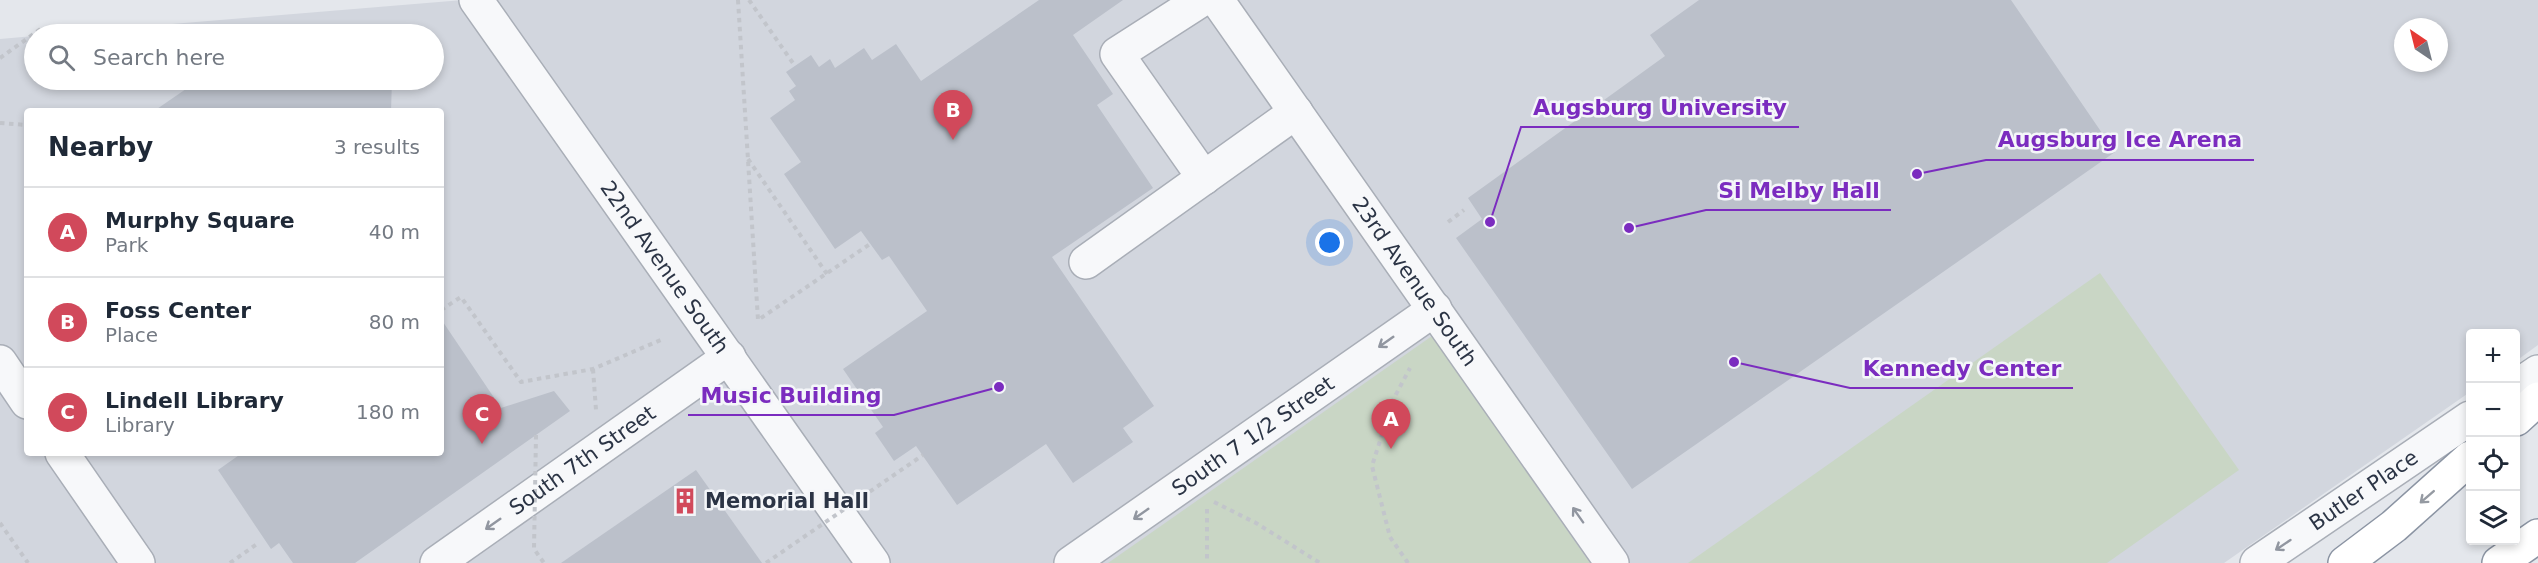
<!DOCTYPE html>
<html lang="en">
<head>
<meta charset="utf-8">
<style>
  body { margin:0; font-family:"DejaVu Sans",sans-serif; background:#f6f6f7; color:#1f2937 }
  .controls { position:absolute; right:18px; bottom:18px; display:grid; overflow:hidden; border-radius:6px; box-shadow:0 3px 9px #0003 }
  .controls button { width:54px; height:54px; display:grid; place-items:center; padding:0; border:0; border-bottom:2px solid #e0e1e3; background:#fff; color:#1f2937; font:30px sans-serif }
  .compass { position:absolute; left:2394px; top:18px; width:54px; height:54px; border-radius:50%; background:#fff; box-shadow:0 3px 9px #0003; rotate:325deg }
  .you { position:absolute; left:1330px; top:243px; width:21px; height:21px; margin:-15px; border:4px solid #fff; border-radius:50%; background:#1a73e8; box-shadow:0 0 0 9px #1a73e833 }
  .badge { display:grid; place-items:center; width:39px; height:39px; border-radius:50%; background:#d1495b; color:#fff; font-size:20px; font-weight:700 }
  .pin { position:absolute; translate:-50% -50px; filter:drop-shadow(0 2px 3px #0008) }
  .pin::after { content:''; position:absolute; top:32px; width:21px; height:18px; background:inherit; clip-path:polygon(0 0,100% 0,50% 100%) }
  .list { margin:0; padding:0; list-style:none }
  h2 { display:flex; justify-content:space-between; align-items:center; height:78px; margin:0; padding:0 24px; font-size:26px }
  h2 small { font-size:20px; font-weight:400; color:#747a83 }
  .list li { display:grid; grid-template-columns:39px 1fr auto; gap:18px; align-items:center; box-sizing:border-box; height:90px; padding:0 24px; border-top:2px solid #e0e1e3 }
  .list b { display:block; font-size:22px; white-space:nowrap }
  .list p { margin:0; font-size:20px; white-space:nowrap; color:#747a83 }
  .list em { font-size:20px; font-style:normal; color:#747a83 }
  .icon { flex:none; width:33px; height:33px; fill:none; stroke:currentColor; stroke-width:2; stroke-linecap:round; stroke-linejoin:round }
  .map { position:relative; flex:none; width:2538px; height:563px; overflow:hidden }
  .search { position:absolute; background:#fff; box-shadow:0 3px 9px #0003; left:24px; top:24px; width:420px; height:66px; display:flex; align-items:center; gap:15px; box-sizing:border-box; padding:0 21px; border-radius:33px; color:#747a83; font-size:22px }
  .panel { position:absolute; background:#fff; box-shadow:0 3px 9px #0003; left:24px; top:108px; width:420px; height:348px; border-radius:6px }
  .map>svg:first-child { display:block }
  .built { fill:#d2d6de; fill-rule:evenodd }
  .green { fill:#c9d6c5 }
  .building { fill:#bbc0ca }
  .lines { fill:none; stroke-linecap:round; stroke-linejoin:round }
  .minor-casing { stroke:#a9aeb7; stroke-width:36 }
  .highway-casing { stroke:#8b94a3; stroke-width:36 }
  .path { stroke:#c2c5cb; stroke-width:4; stroke-dasharray:4.5 4.5; stroke-linecap:butt }
  .minor { stroke:#f7f8fa; stroke-width:33 }
  .highway { stroke:#fff; stroke-width:33 }
  .path-bridge { stroke:#c2c5cb; stroke-width:4; stroke-dasharray:4.5 4.5; stroke-linecap:butt }
  .oneway { stroke:#9196a0 }
  .oneway2 { stroke:#959aa2 }
  .labels { text-anchor:middle; stroke-width:5; stroke-linejoin:round; paint-order:stroke }
  .street-label { font-size:21px; fill:#2b3445; stroke:#f4f6f9 }
  .poi-label { font-size:21px; font-weight:bold; fill:#2b3445; stroke:#f4f6f9; text-anchor:start }
  .leader { fill:none; stroke:#7b2cbf; stroke-width:2 }
  .callout-dot { fill:#7b2cbf; stroke:#f4f6f9; stroke-width:2 }
  .callout-label { font-size:22px; text-anchor:middle; font-weight:bold; fill:#7b2cbf; stroke:#f4f6f9; stroke-width:5; stroke-linejoin:round; paint-order:stroke }
</style>
</head>
<body>
<div class="map">
<svg width="2538" height="563" viewBox="0 0 2538 563">
  <rect width="100%" height="100%" fill="#e4e7ec"/>
  <!-- built -->
  <path class="built" d="M463 0H2538V345L2516 361V334H2470V392L2224 563H0V39L34 36V80H434V34H52ZM2403 27H2439V63H2403ZM27 111H441V453H27Z"/>
  <!-- green -->
  <g class="green">
    <polygon points="2100,273 2239,470 2107,563 1688,563"/>
    <polygon points="1432,336 1590,563 1108,563"/>
  </g>
  <!-- building -->
  <g class="building">
    <polygon points="1039,0 1123,0 1073,35 1113,94 1097,105 1153,188 1052,257 1154,406 1123,428 1133,442 1073,483 1046,444 957,505 916,446 894,461 875,433 883,427 843,369 927,311 889,256 882,260 861,231 835,249 784,174 801,162 770,118 795,100 789,91 796,86 786,72 811,55 819,67 830,59 835,68 864,48 872,60 896,44 921,81"/>
    <polygon points="1699,0 2011,0 2115,152 1632,489 1456,238 1482,219 1468,198 1665,56 1650,35"/>
    <polygon points="199,80 392,80 391,111 154,111"/>
    <polygon points="441,319 501,408 554,391 570,411 355,563 293,563 279,543 271,549 218,470 242,453 441,453"/>
    <polygon points="696,470 762,563 561,563"/>
  </g>
  <g class="lines">
    <!-- minor casing -->
    <g class="minor-casing">
      <g id="minor">
        <path id="s1" d="M476 0 873 563"/>
        <polyline points="1201,0 1117,54 1204,178"/>
        <path id="s2" d="M1217 0 1612 563"/>
        <polyline points="1086,262 1296,112"/>
        <polyline points="0,362 27,402"/>
        <polyline points="2516,387 2538,372"/>
        <polyline points="62,453 138,563"/>
        <path id="s3" d="M437 563 729 357"/>
        <path id="s4" d="M1071 563 1435 309"/>
        <path id="s5" d="M2257 563 2470 418"/>
      </g>
    </g>
    <!-- highway casing -->
    <g class="highway-casing">
      <g id="highway">
        <polyline points="2516,419 2538,399"/>
        <polyline points="2345,563 2394,526 2470,458"/>
        <polyline points="2499,563 2538,536"/>
      </g>
    </g>
    <!-- path -->
    <g class="path">
      <polyline points="738,0 758,320 870,244"/>
      <polyline points="749,0 795,66"/>
      <polyline points="0,58 42,28"/>
      <polyline points="0,123 27,125"/>
      <polyline points="748,159 827,274"/>
      <polyline points="1448,222 1464,210"/>
      <polyline points="441,310 461,297 521,382 593,369 663,339"/>
      <polyline points="593,369 596,410"/>
      <polyline points="1214,502 1256,523 1320,563"/>
      <polyline points="1207,509 1207,563"/>
      <polyline points="0,523 28,563"/>
      <polyline points="230,563 257,544"/>
      <polyline points="1408,563 1390,537 1372,466 1393,400 1410,368"/>
    </g>
    <!-- minor -->
    <use href="#minor" class="minor"/>
    <!-- highway -->
    <use href="#highway" class="highway"/>
    <!-- path-bridge -->
    <g class="path-bridge">
      <polyline points="536,435 534,549 544,563"/>
      <polyline points="766,563 923,455"/>
    </g>
  </g>
  <!-- one-way arrows -->
  <defs><path id="oneway-shaft" d="M-6 0H5M1.5-3L5.5 0L1.5 3" fill="none" stroke-width="1.6" stroke-linecap="round" stroke-linejoin="round" transform="scale(1.5)"/></defs>
  <g class="oneway">
    <use href="#oneway-shaft" transform="translate(1386 342) rotate(145)"/>
    <use href="#oneway-shaft" transform="translate(1141 514) rotate(145)"/>
    <use href="#oneway-shaft" transform="translate(1578 515) rotate(-125)"/>
    <use href="#oneway-shaft" transform="translate(493 524) rotate(145)"/>
    <use href="#oneway-shaft" transform="translate(2283 545) rotate(146)"/>
  </g>
  <use class="oneway2" href="#oneway-shaft" transform="translate(2427 497) rotate(139)"/>
  <!-- icons -->
  <defs>
    <g id="building-bare" transform="scale(2.07)"><path d="M-4-6H4V6H1V3H-1V6H-4ZM-2.5-4.3h1.7v1.8h-1.7ZM.8-4.3h1.7v1.8H.8ZM-2.5-1h1.7V.8h-1.7ZM.8-1h1.7V.8H.8Z" fill="#d1495b" stroke="#f4f6f9" stroke-width="2.5" paint-order="stroke"/></g>
  </defs>
  <g fill-rule="evenodd">
    <use href="#building-bare" x="685" y="501"/>
  </g>
  <g class="labels">
    <!-- street labels -->
    <g class="street-label">
      <text dy="7" stroke="none"><textPath href="#s1" startOffset="327">22nd Avenue South</textPath></text>
      <text dy="7" stroke="none"><textPath href="#s2" startOffset="344">23rd Avenue South</textPath></text>
      <text dy="7" stroke="none"><textPath href="#s4" startOffset="222">South 7 1/2 Street</textPath></text>
      <text dy="7" stroke="none"><textPath href="#s3" startOffset="178">South 7th Street</textPath></text>
      <text dy="7" stroke="none"><textPath href="#s5" startOffset="129">Butler Place</textPath></text>
    </g>
    <!-- poi labels -->
    <g class="poi-label">
      <text x="705" y="508">Memorial Hall</text>
    </g>
  </g>
  <!-- callouts -->
  <path class="leader" d="M1490 222L1521 127H1799M1917 174L1986 160H2254M1629 228L1706 210H1891M1734 362L1850 388H2073M999 387L894 415H688"/>
  <g class="callout-dot">
    <circle cx="1490" cy="222" r="6"/>
    <circle cx="1917" cy="174" r="6"/>
    <circle cx="1629" cy="228" r="6"/>
    <circle cx="1734" cy="362" r="6"/>
    <circle cx="999" cy="387" r="6"/>
  </g>
  <g class="callout-label">
    <text x="1660" y="115">Augsburg University</text>
    <text x="2120" y="147">Augsburg Ice Arena</text>
    <text x="1799" y="198">Si Melby Hall</text>
    <text x="1962" y="376">Kennedy Center</text>
    <text x="791" y="403">Music Building</text>
  </g>
</svg>
<div class="controls">
<button>+</button>
<button>−</button>
<button><svg class="icon" aria-label="locate" viewBox="0 0 24 24"><circle cx="12" cy="12" r="6"/><path d="M12 2v4M12 18v4M2 12h4M18 12h4"/></svg></button>
<button><svg class="icon" aria-label="layers" viewBox="0 0 24 24"><path d="M12 4l9 5-9 5-9-5zM3 14l9 5 9-5"/></svg></button>
</div>
<svg class="compass" viewBox="-18 -18 36 36"><path d="M0-13l5 13h-10z" fill="#e53935"/><path d="M0 13l5-13h-10z" fill="#747a83"/></svg>
<div class="you"></div>
<div class="pin badge" style="left:1391px;top:449px">A</div>
<div class="pin badge" style="left:953px;top:140px">B</div>
<div class="pin badge" style="left:482px;top:444px">C</div>
<div class="search"><svg class="icon" aria-label="search" viewBox="0 0 24 24"><circle cx="10" cy="10" r="6"/><path d="M15 15l6 6"/></svg>Search here</div>
<section class="panel">
<h2>Nearby<small>3 results</small></h2>
<ul class="list">
<li><span class="badge">A</span><div><b>Murphy Square</b><p>Park</p></div><em>40 m</em></li>
<li><span class="badge">B</span><div><b>Foss Center</b><p>Place</p></div><em>80 m</em></li>
<li><span class="badge">C</span><div><b>Lindell Library</b><p>Library</p></div><em>180 m</em></li>
</ul>
</section>
</div>
</body>
</html>
